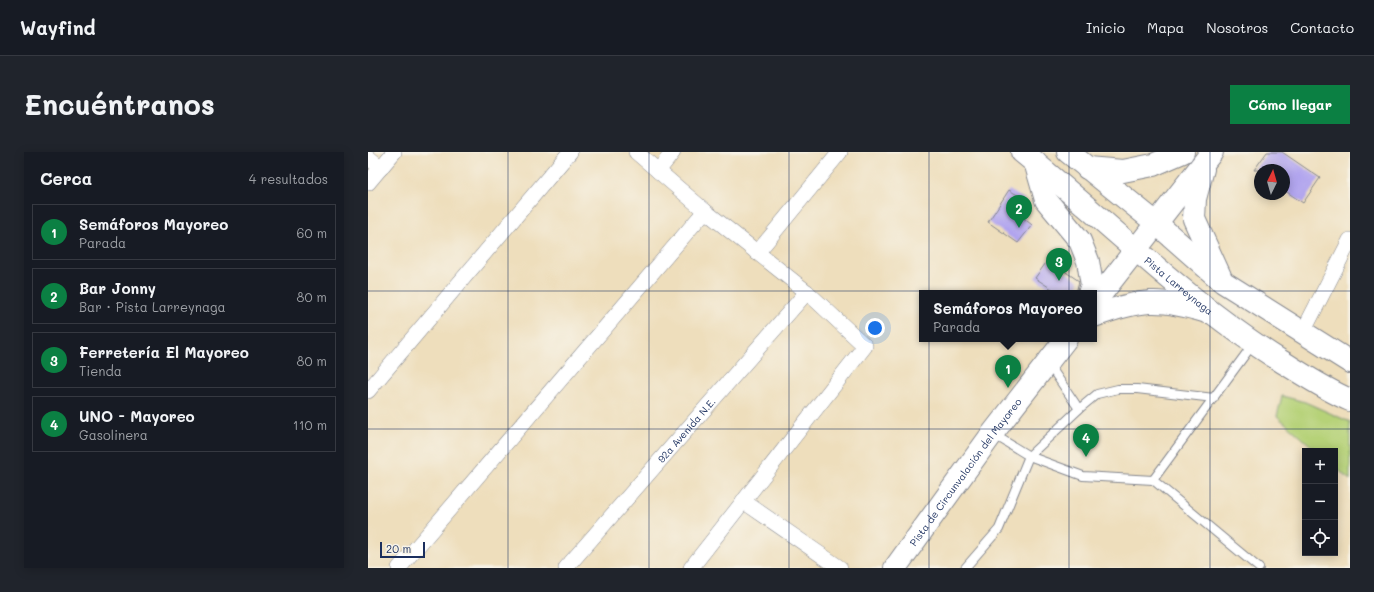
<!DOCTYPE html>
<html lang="es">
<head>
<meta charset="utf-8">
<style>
  body { margin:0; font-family:Mali,sans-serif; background:#20242c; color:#f1f3f6 }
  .controls { position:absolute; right:12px; bottom:12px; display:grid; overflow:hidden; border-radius:0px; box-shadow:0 2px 10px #0003 }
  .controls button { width:36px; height:36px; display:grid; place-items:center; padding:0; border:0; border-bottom:1px solid #363941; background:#171b24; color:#f1f3f6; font:20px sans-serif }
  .compass { position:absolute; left:886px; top:12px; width:36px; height:36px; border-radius:50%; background:#171b24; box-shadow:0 2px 10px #0003; rotate:5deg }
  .scale { position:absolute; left:12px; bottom:10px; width:45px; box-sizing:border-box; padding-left:4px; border:2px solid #1b2f5e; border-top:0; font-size:11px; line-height:14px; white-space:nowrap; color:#1b2f5e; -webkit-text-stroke:3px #f7f3e8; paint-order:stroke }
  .you { position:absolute; left:507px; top:176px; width:14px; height:14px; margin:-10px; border:3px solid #fff; border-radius:50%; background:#1a73e8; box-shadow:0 0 0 6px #1a73e833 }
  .badge { display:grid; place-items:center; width:26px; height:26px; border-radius:50%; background:#0b8043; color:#fff; font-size:13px; font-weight:700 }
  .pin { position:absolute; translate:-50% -33px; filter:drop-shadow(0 1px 2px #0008) }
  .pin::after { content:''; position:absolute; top:21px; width:14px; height:12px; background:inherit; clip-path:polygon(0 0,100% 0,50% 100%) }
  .popup { position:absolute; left:551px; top:138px; width:178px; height:52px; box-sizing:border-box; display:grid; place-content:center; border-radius:0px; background:#171b24; filter:drop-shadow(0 1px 3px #0005); font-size:13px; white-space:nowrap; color:#9ea1a6 }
  .popup b { font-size:15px; color:#f1f3f6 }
  .popup::after { content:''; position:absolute; left:50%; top:100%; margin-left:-8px; border:8px solid transparent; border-top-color:#171b24 }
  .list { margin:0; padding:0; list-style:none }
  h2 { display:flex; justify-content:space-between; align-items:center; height:52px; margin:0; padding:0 16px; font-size:17px }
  h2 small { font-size:13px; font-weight:400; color:#9ea1a6 }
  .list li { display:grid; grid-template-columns:26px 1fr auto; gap:12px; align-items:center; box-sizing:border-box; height:56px; margin:0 8px 8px; padding:0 8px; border:1px solid #363941; border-radius:0px }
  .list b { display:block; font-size:15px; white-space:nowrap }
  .list p { margin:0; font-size:13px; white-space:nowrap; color:#9ea1a6 }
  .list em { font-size:13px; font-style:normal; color:#9ea1a6 }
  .icon { flex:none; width:22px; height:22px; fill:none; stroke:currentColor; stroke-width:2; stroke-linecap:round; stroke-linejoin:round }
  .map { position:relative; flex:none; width:982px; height:416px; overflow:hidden; border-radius:0px }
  header { display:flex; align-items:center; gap:24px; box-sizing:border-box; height:56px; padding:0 20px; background:#171b24; border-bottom:1px solid #363941 }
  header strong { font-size:19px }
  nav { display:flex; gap:22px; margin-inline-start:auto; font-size:14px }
  .intro { display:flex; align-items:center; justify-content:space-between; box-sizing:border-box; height:96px; padding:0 24px }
  h1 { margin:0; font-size:28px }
  .button { padding:10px 18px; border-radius:0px; background:#0b8043; color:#fff; font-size:14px; font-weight:700 }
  main { display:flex; gap:24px; padding:0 24px }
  aside { flex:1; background:#171b24; border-radius:0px; box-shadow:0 2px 10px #0003 }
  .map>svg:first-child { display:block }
  .green { fill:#b6d278; stroke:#68806b }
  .building { fill:#b1a4ee }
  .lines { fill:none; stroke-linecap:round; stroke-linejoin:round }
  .lane-casing { stroke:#84868d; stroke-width:10 }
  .street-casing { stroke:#84868d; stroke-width:16 }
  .secondary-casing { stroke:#84868d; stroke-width:24 }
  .lane { stroke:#fff; stroke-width:8 }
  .street { stroke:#fff; stroke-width:15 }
  .secondary { stroke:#fff; stroke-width:22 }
  .grid { fill:none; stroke:#1b2f5e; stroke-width:1; stroke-opacity:0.55 }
  .labels { text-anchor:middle; stroke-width:3; stroke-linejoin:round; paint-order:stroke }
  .street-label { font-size:10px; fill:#1b2f5e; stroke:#f7f3e8 }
</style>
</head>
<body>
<header>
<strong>Wayfind</strong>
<nav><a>Inicio</a><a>Mapa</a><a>Nosotros</a><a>Contacto</a></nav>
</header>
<div class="intro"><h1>Encuéntranos</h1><a class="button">Cómo llegar</a></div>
<main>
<aside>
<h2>Cerca<small>4 resultados</small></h2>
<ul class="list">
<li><span class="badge">1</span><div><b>Semáforos Mayoreo</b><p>Parada</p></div><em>60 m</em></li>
<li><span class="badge">2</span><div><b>Bar Jonny</b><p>Bar · Pista Larreynaga</p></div><em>80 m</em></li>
<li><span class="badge">3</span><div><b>Ferretería El Mayoreo</b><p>Tienda</p></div><em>80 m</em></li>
<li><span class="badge">4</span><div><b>UNO - Mayoreo</b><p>Gasolinera</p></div><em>110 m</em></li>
</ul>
</aside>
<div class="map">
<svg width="982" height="416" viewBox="0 0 982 416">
  <rect width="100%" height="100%" fill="#f7f3e8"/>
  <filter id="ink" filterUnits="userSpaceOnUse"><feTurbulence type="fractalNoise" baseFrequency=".025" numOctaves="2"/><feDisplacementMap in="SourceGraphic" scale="8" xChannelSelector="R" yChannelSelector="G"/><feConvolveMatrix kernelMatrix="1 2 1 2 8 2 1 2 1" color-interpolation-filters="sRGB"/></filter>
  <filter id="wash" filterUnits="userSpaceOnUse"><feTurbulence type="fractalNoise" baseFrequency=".012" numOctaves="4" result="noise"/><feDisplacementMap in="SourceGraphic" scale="16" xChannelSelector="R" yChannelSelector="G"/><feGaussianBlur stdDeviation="0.9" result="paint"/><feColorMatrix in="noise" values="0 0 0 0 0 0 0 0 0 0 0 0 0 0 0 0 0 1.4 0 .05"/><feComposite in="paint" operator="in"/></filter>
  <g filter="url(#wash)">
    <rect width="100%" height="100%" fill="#eedebc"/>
    <!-- green -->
    <polygon class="green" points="914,244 937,250 982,270 982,328 967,315 967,299 949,299 909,264"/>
    <g id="blocks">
      <!-- building -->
      <g class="building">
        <polygon points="899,0 914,0 952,26 935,51 916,38 916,18 886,18"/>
        <polygon points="641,38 656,47 648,60 664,73 650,91 620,70"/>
        <polygon points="680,108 711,129 708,141 690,141 667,126"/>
      </g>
    </g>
  </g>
  <g filter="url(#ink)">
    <use href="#blocks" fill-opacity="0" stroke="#84868d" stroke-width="1"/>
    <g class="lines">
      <!-- lane casing -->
      <g class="lane-casing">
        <g id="lane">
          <polyline points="680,211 711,257"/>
          <polyline points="625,282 661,304 715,324 785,328 885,192"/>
          <polyline points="785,328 891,416"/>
          <polyline points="597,416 631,377 661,304 711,257 729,242 750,237 769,237 846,246"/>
        </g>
      </g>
      <!-- street casing -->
      <g class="street-casing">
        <g id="street">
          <polyline points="268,0 337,59 439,140 497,194 323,416"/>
          <polyline points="0,5 13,16"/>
          <polyline points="290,19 305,0"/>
          <polyline points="0,31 26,0"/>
          <polyline points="389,101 472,0"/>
          <polyline points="934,182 982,88"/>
          <polyline points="0,239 202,0"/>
          <polyline points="375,349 472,416"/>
          <polyline points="31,416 337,59"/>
          <path id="s1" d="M198 416 439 140"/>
        </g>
      </g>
      <!-- secondary casing -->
      <g class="secondary-casing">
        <g id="secondary">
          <path id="s2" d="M654 0C740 70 819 150 913 209 936 223 958 238 982 248"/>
          <polyline points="700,0 788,71 855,130 982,210"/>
          <polyline points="667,10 678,48 712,89 720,109 724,133 721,141"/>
          <polyline points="719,16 755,19 785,13 815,0"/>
          <polyline points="835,17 827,47 826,67 852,124"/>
          <polyline points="726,151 844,0"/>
          <path d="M726 164C773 147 791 145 839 160"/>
          <path id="s3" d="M527 416 624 282 698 187"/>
        </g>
      </g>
      <!-- lane -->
      <use href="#lane" class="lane"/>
      <!-- street -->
      <use href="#street" class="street"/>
      <!-- secondary -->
      <use href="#secondary" class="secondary"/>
    </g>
  </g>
  <!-- grid -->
  <path class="grid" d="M140 0V416M281 0V416M421 0V416M561 0V416M701 0V416M842 0V416M0 139H982M0 277H982"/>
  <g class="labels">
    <!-- street labels -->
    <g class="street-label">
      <text dy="4" stroke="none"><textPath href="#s2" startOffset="206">Pista Larreynaga</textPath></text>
      <text dy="4" stroke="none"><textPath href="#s1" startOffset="183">92a Avenida N.E.</textPath></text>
      <text dy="4" stroke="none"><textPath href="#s3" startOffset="119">Pista de Circunvalación del Mayoreo</textPath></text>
    </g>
  </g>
</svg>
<div class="controls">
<button>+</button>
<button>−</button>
<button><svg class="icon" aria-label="locate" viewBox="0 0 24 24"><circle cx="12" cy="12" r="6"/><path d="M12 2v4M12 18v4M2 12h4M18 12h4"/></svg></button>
</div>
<svg class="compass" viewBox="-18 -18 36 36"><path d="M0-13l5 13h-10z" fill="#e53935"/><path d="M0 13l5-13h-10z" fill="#9ea1a6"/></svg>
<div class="scale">20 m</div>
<div class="you"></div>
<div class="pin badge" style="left:640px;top:236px">1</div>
<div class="popup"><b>Semáforos Mayoreo</b>Parada</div>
<div class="pin badge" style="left:651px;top:76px">2</div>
<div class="pin badge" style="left:691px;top:129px">3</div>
<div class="pin badge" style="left:718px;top:305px">4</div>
</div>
</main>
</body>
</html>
